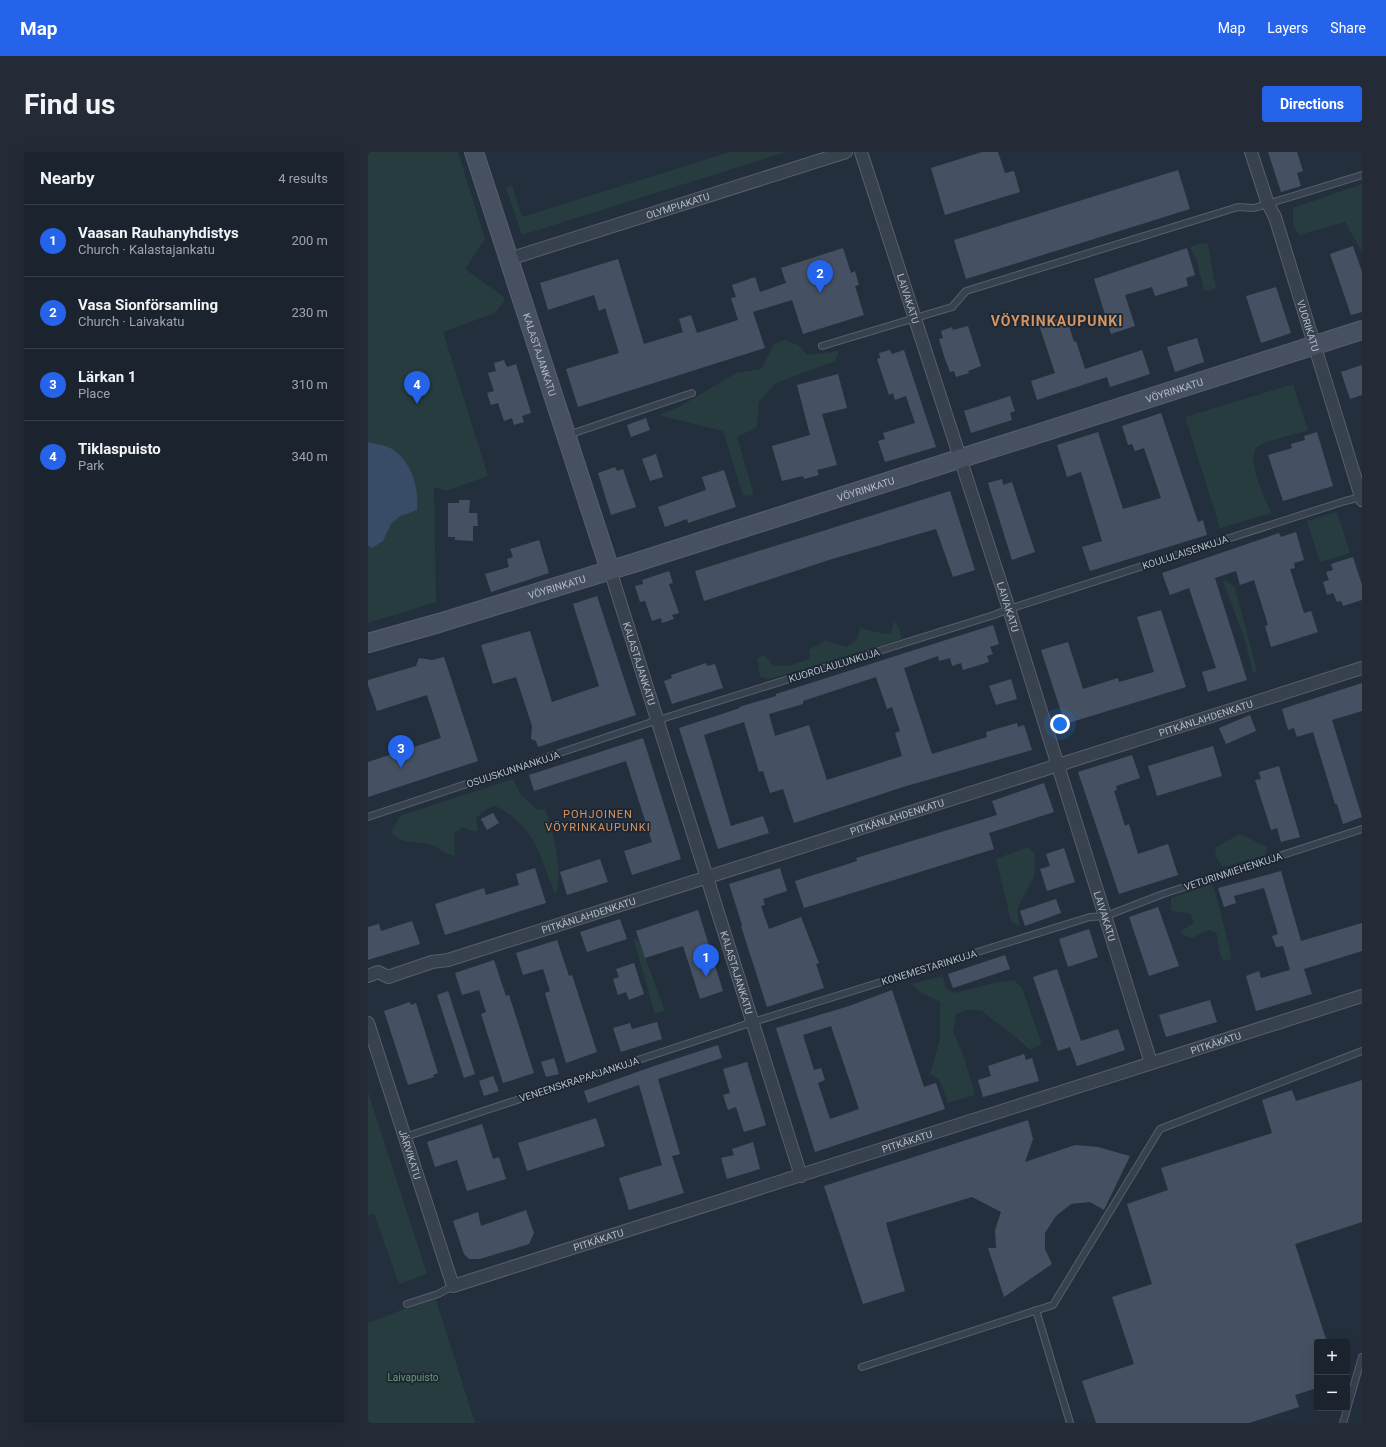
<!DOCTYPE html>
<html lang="en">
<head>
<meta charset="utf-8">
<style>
  body { margin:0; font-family:Roboto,sans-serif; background:#242b36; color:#f1f3f6 }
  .controls { position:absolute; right:12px; bottom:12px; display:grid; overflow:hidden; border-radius:4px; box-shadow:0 4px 16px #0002 }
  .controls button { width:36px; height:36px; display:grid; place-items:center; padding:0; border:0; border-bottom:1px solid #39404a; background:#1b232e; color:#f1f3f6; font:20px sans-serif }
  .you { position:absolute; left:692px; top:572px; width:14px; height:14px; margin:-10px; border:3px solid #fff; border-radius:50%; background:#1a73e8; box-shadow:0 0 0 6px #1a73e833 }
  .badge { display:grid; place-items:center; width:26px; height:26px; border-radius:50%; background:#2563eb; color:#fff; font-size:13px; font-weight:700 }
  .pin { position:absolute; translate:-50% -33px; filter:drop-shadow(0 1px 2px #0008) }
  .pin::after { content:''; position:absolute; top:21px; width:14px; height:12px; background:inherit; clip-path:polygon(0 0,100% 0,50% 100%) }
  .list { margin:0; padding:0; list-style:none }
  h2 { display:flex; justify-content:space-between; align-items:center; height:52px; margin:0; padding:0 16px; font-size:17px }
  h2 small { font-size:13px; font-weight:400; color:#a0a4aa }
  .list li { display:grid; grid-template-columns:26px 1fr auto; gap:12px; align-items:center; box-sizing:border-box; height:72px; padding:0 16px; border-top:1px solid #39404a }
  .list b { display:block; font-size:15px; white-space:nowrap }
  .list p { margin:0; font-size:13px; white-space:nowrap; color:#a0a4aa }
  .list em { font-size:13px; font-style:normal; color:#a0a4aa }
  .map { position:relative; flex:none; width:994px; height:1271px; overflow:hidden; border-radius:4px }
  header { display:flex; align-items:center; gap:24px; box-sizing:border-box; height:56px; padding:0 20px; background:#2563eb; color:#fff }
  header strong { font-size:19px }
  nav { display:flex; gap:22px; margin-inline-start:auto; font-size:14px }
  .intro { display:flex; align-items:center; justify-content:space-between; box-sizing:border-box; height:96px; padding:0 24px }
  h1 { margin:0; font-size:28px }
  .button { padding:10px 18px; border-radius:4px; background:#2563eb; color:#fff; font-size:14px; font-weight:700 }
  main { display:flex; gap:24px; padding:0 24px }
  aside { flex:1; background:#1b232e; border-radius:4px; box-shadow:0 4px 16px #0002 }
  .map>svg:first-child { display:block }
  .green { fill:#263c3f }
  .water { fill:#394c67 }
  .building { fill:#455162; fill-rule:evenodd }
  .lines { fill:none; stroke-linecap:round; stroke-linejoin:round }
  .lane-casing { stroke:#565f6c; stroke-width:8 }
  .street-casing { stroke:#565f6c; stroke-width:14 }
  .secondary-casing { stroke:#565f6c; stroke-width:20 }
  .lane { stroke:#38414e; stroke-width:6 }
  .street { stroke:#38414e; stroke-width:12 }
  .secondary { stroke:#465061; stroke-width:18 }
  .labels { text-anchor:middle; stroke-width:3.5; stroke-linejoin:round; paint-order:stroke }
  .street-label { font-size:10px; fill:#b4bcc9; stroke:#1d2633 }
  .park-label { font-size:10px; fill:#6b9a76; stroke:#1d2633 }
  .neighbourhood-label { font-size:11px; letter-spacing:1px; fill:#d59563; stroke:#1d2633 }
  .district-label { font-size:14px; font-weight:bold; letter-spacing:1px; fill:#d59563; stroke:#1d2633 }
</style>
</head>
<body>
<header>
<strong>Map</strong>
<nav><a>Map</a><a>Layers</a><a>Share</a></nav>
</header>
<div class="intro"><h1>Find us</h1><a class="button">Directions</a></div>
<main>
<aside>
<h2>Nearby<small>4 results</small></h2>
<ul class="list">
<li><span class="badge">1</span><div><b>Vaasan Rauhanyhdistys</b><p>Church · Kalastajankatu</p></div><em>200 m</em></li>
<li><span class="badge">2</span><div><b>Vasa Sionförsamling</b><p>Church · Laivakatu</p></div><em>230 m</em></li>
<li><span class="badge">3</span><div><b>Lärkan 1</b><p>Place</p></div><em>310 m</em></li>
<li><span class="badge">4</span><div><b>Tiklaspuisto</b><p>Park</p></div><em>340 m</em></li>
</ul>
</aside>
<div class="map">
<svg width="994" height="1271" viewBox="0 0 994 1271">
  <rect width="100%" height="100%" fill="#242f3e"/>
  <!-- green -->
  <g class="green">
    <polygon points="0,0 90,0 117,87 97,117 136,145 136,149 127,161 75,180 120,324 78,339 66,335 68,450 0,471"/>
    <polygon points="362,0 418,0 154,83 138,35 144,33 154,65"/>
    <polygon points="994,32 994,100 977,70 931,83 925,73 925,56"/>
    <polygon points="833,91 840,92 848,136 842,139 836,138 829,109 822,95"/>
    <polygon points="417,188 430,193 439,203 471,199 467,209 408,231 391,250 389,275 369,285 386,343 375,344 355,279 291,263 311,255 368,221 393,217 406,192"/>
    <path d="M925 232 940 278C931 281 895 290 890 294 877 305 897 349 904 361L852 376 817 265Z"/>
    <polygon points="969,360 982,401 952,410 939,369"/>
    <polygon points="858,428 867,436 889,519 885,521 876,485 855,430"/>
    <polygon points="526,469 531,476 534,487 402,527 392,525 389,506 396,503 405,513 420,514 442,507 441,498 458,488 478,495 489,488 492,476 516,482 523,481"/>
    <path d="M145 627 153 643 170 658 177 657C186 682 195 717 188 743 170 704 170 675 127 654L118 657 108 666 110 678 107 680 94 675 86 681 87 704C76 702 71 695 61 692 47 689 33 693 23 680L32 664Z"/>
    <polygon points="872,682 899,695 897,703 855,715 847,703 848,695"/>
    <polygon points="660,695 667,702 666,725 649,757 652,775 643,769 628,707"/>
    <path d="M844 732 847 739 864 807 856 809C850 802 851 789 848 780L840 778 824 786 816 784 813 779 826 771 822 761 803 759V746Z"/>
    <polygon points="265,785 271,789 297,859 287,862"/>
    <path d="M575 824 578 837 586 841 626 831 646 828 654 836 674 892 662 898C647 883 629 872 613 858H596L588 863 585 880 596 905 607 943 580 951 571 927 562 922 572 887V850L552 840 543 832Z"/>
    <polygon points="0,940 59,1122 31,1132 6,1062 0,1063"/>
    <polygon points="67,1145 107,1271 0,1271 0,1171"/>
  </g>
  <!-- water -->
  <path class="water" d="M0 290C8 292 18 293 24 297 44 310 51 336 49 358L32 364 23 372 15 389 4 396 0 393Z"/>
  <!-- building -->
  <g class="building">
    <polygon points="614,0 630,0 637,21 646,19 652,40 577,63 563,16"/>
    <polygon points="900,0 929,0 935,19 929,21 933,34 913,40"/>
    <polygon points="810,18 822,57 598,127 586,88"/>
    <polygon points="985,94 994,120 994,160 983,163 962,102"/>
    <polygon points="475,96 483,121 487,119 491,133 487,134 496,163 435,182 424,148 385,160 397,196 210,255 198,217 251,201 237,156 231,159 226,143 180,158 172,131 250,107 276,192 315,180 311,167 323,163 329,181 370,168 363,146 368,145 364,133 387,125 392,140 418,131 413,116"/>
    <polygon points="819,96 827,123 818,126 820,134 787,144 784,135 757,143 767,174 743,182 726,127"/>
    <polygon points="908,135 923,181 893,191 878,144"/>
    <polygon points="698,164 706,190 708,189 717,217 774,198 782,222 742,235 739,225 669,248 663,229 687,221 671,173"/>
    <polygon points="600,174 613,214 600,219 601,221 588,225 586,219 582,220 577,207 571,187 575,186 573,179 584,175 585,178"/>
    <polygon points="829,186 836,210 807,220 799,195"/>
    <polygon points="522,198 524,202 536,198 568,295 517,310 510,289 517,287 515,281 547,271 538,244 527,248 525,241 521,243 509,207 512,206 511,201"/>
    <polygon points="136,208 139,215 148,212 163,261 154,264 156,270 146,273 144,266 136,269 130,251 123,253 119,241 126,239 120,221 128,219 126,211"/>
    <polygon points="994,213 994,243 982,247 973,220"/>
    <polygon points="470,222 479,256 454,262 469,313 449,318 451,323 436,327 435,324 414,329 404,294 442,283 429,233"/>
    <polygon points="642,244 647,259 642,261 644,268 603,281 596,259"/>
    <polygon points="793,261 830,370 835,368 839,383 722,419 714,395 734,389 713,320 699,325 689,293 730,280 755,357 793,346 776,296 767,299 764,292 760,293 754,274"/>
    <polygon points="278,266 282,278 263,285 259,273"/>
    <polygon points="949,280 965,334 915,349 900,303 924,296 923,292 937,288 936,284"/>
    <polygon points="288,302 295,325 282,329 274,307"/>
    <polygon points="247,315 249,319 255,317 268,355 243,363 230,321"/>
    <polygon points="356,318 368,355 320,371 319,367 297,375 290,355 338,338 334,325"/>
    <polygon points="634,327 635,333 644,330 667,400 644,408 620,331"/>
    <polygon points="582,339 607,418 585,425 568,377 464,407 336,449 327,419"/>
    <polygon points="91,348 102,348 101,361 109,361 110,374 105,374 105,389 87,388 87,385 80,385 80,351 91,351"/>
    <polygon points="928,380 936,408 926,411 927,416 922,417 936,461 943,459 950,480 903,495 897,474 900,473 886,428 872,433 868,419 847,426 879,528 840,540 834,520 848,516 821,436 802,443 794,421 911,381 913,385"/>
    <polygon points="171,388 181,421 123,440 117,422 141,415 139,407 145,405 142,397"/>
    <polygon points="985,405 994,433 994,448 975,454 973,449 969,450 965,441 959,443 955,430 961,428 958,420 965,418 963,412"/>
    <polygon points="301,419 305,431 301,432 311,461 304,463 306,467 294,471 293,466 284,469 277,449 272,450 267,434 275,432 274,428"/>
    <polygon points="229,444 268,563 170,595 168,589 163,587 164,574 148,525 125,532 113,493 162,479 184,550 231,534 205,452"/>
    <polygon points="793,458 818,535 697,572 673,498 700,490 715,537 750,526 751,530 786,520 769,465"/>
    <path d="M625 473 631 492 622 495 625 502 619 504 621 510 595 518 593 511 584 514 582 506 571 509 570 504 536 516 564 602 619 585 618 580 649 571 650 575 656 573 664 598 535 635 426 671 415 637 402 641 395 619 391 620 376 570 336 583 363 674 395 664 401 681 350 697 311 576 372 556 371 555 408 544V542ZM508 525 519 557 524 555 532 579 527 581 534 604 459 628 441 573 407 584 401 562 435 552V549Z"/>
    <polygon points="76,505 110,609 0,645 0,610 73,586 59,543 9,559 0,533 0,528 48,514 51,506 64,508"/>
    <polygon points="338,511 339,514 347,512 355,536 304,552 296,529 304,526 303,523"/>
    <polygon points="643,527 649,547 628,553 621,534"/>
    <polygon points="994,531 994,559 964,568 994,665 975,672 969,652 967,652 945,580 929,585 926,576 920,578 914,557"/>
    <polygon points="882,563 888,579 858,592 851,576"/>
    <polygon points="275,586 313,707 264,723 256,699 284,690 258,609 166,639 161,623"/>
    <polygon points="845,594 854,624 789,644 780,614"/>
    <polygon points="764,603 772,626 748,634 749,638 746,639 757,674 761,672 770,702 800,692 810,723 751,742 710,620"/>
    <polygon points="911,614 932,685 913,690 909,676 903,678 887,628 893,627 891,620"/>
    <polygon points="676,631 686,660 621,681 626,697 436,756 427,729 489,709 488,706 629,663 624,649"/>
    <polygon points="125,661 131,671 119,678 113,667"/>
    <polygon points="696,696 707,730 679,739 672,717 682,714 678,702"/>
    <polygon points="232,707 240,730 199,743 192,720"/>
    <polygon points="167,716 178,751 77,783 67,752 116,736 118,743 151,733 148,722"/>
    <polygon points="412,716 419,739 395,747 397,753 393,754 401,777 433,765 451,811 448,812 456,836 399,855 373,774 374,773 361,732"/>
    <polygon points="913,719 933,789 994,771 994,799 936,817 944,842 888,859 878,824 891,819 893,826 922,818 915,794 908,795 904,784 910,782 896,736 866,744 868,751 856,755 850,736"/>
    <polygon points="688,747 693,761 657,774 652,759"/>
    <polygon points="790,755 811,814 781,824 761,765"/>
    <polygon points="330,758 355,839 332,847 315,794 277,806 268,779"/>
    <polygon points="252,767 259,787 219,800 212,780"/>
    <polygon points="44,769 52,792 0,808 0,775 11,772 13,779"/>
    <polygon points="721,777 730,805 700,815 691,787"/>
    <polygon points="189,788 201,824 204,823 229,900 198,911 177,841 182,839 175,817 155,823 148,801"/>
    <polygon points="637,803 642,817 585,836 580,822"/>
    <polygon points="126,808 138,844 141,843 166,921 135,931 113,862 118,860 111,838 94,843 87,821"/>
    <polygon points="266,811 276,842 261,848 258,840 250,843 245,827 251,825 248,817"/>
    <polygon points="689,817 713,889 750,877 757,898 709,914 702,895 690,899 665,825"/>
    <path d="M524 838 556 935 568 931 577 957 447 1000 408 876 481 854ZM463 874 491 957 462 967 450 931 457 928 453 916 446 918 435 883Z"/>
    <polygon points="80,839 107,922 96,926 69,843"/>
    <polygon points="842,848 849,870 798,885 791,863"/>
    <polygon points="42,850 43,853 48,851 70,921 65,923 66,925 40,933 16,859"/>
    <polygon points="289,870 294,887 253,900 245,876 262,871 264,877"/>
    <polygon points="350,893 354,906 290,927 312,1002 304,1004 316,1041 261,1058 251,1026 294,1013 271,933 220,951 216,939 286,914"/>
    <polygon points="656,902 658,908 664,906 671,929 615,945 610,928 623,924 620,914"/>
    <polygon points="186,906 191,922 178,925 173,910"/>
    <polygon points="379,910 398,973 376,980 368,955 360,958 355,943 362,941 355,917"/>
    <polygon points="125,924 131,939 116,944 111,929"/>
    <polygon points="994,928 994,1070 927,1092 959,1190 949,1190 949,1236 927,1243 931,1255 881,1271 728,1271 714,1229 766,1212 744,1145 784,1132 759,1052 800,1038 793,1016 904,981 894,948 924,938 928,949"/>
    <polygon points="228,966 237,994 159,1019 150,991"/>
    <polygon points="660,968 665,987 657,1010 707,993 730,995 762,1004 736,1058 722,1050 703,1052 688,1064 677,1081 677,1097 684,1112 636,1145 620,1096 628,1096 627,1078 633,1060 604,1045 518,1071 537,1139 495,1152 456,1034"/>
    <polygon points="114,972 125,1007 131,1005 138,1027 99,1039 89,1008 67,1015 59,990"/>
    <polygon points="385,990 392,1017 359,1027 353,1006 366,1003 364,997"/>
    <polygon points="158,1058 166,1081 161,1092 112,1107 101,1107 96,1102 85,1069 110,1060 113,1074"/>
  </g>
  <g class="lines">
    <!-- lane casing -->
    <g class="lane-casing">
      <g id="lane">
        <polyline points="454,194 584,155 598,139 870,55 886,56 994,23"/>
        <polyline points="200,283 324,241"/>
        <polyline points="0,665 290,568 626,463 641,457 977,349 994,345"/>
        <polyline points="37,985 385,870 722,765 738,764 795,742 994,677"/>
        <polyline points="39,1152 70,1142 85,1134"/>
        <polyline points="668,1158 702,1271"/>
        <polyline points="494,1215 685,1153 792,977 994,899"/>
        <polyline points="975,1271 994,1205"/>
      </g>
    </g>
    <!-- street casing -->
    <g class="street-casing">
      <g id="street">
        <path id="s1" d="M493 0 641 457 783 911"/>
        <path id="s2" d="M883 0 900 52 907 65 994 348"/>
        <path id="s3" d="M141 107 478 0"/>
        <path id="s4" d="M242 418 433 1024"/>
        <path id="s5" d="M0 824 10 820 20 825 64 810 80 808 994 516"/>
        <path id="s6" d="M0 871 85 1134 994 844"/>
      </g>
    </g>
    <!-- secondary casing -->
    <g class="secondary-casing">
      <g id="secondary">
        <path id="s7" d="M106 0 242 418"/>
        <path id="s8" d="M0 491 71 471 269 410 994 178"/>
      </g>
    </g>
    <!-- lane -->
    <use href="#lane" class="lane"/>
    <!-- street -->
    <use href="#street" class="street"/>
    <!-- secondary -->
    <use href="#secondary" class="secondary"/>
  </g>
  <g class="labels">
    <!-- street labels -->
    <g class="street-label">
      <text dy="4" stroke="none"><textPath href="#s3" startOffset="177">OLYMPIAKATU</textPath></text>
      <text dy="4" stroke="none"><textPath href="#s1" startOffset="154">LAIVAKATU</textPath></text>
      <text dy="4" stroke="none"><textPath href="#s2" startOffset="183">VUORIKATU</textPath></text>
      <text dy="4" stroke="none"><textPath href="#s7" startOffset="213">KALASTAJANKATU</textPath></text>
      <text dy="4" stroke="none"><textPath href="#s8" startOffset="845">VÖYRINKATU</textPath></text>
      <text dy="4" stroke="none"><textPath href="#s8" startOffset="521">VÖYRINKATU</textPath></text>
      <text transform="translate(817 400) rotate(-18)" y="4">KOULULAISENKUJA</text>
      <text dy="4" stroke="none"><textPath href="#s8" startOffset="197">VÖYRINKATU</textPath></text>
      <text dy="4" stroke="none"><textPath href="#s1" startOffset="478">LAIVAKATU</textPath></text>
      <text dy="4" stroke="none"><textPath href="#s4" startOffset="98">KALASTAJANKATU</textPath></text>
      <text transform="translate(466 513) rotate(-17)" y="4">KUOROLAULUNKUJA</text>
      <text dy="4" stroke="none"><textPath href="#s5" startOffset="880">PITKÄNLAHDENKATU</textPath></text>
      <text transform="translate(145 617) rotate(-18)" y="4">OSUUSKUNNANKUJA</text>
      <text dy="4" stroke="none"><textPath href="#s5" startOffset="556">PITKÄNLAHDENKATU</textPath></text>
      <text transform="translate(865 719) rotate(-18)" y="4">VETURINMIEHENKUJA</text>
      <text dy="4" stroke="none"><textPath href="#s5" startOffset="232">PITKÄNLAHDENKATU</textPath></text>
      <text dy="4" stroke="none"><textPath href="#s1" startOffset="802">LAIVAKATU</textPath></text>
      <text transform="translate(561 815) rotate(-17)" y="4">KONEMESTARINKUJA</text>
      <text dy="4" stroke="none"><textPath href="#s4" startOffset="422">KALASTAJANKATU</textPath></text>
      <text dy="4" stroke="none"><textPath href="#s6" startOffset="1077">PITKÄKATU</textPath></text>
      <text transform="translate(211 927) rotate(-18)" y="4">VENEENSKRAPAAJANKUJA</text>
      <text dy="4" stroke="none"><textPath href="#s6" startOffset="753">PITKÄKATU</textPath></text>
      <text dy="4" stroke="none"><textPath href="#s6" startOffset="138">JÄRVIKATU</textPath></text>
      <text dy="4" stroke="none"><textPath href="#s6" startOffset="429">PITKÄKATU</textPath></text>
    </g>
    <!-- park labels -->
    <g class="park-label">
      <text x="45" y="1229">Laivapuisto</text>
    </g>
    <!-- neighbourhood labels -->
    <g class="neighbourhood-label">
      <text x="230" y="666">POHJOINEN<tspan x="230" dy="13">VÖYRINKAUPUNKI</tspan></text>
    </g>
    <!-- district labels -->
    <g class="district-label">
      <text x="689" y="174">VÖYRINKAUPUNKI</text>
    </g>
  </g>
</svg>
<div class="controls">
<button>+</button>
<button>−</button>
</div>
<div class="you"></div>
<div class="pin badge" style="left:338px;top:825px">1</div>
<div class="pin badge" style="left:452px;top:141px">2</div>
<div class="pin badge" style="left:33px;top:616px">3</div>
<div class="pin badge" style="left:49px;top:252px">4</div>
</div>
</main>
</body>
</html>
